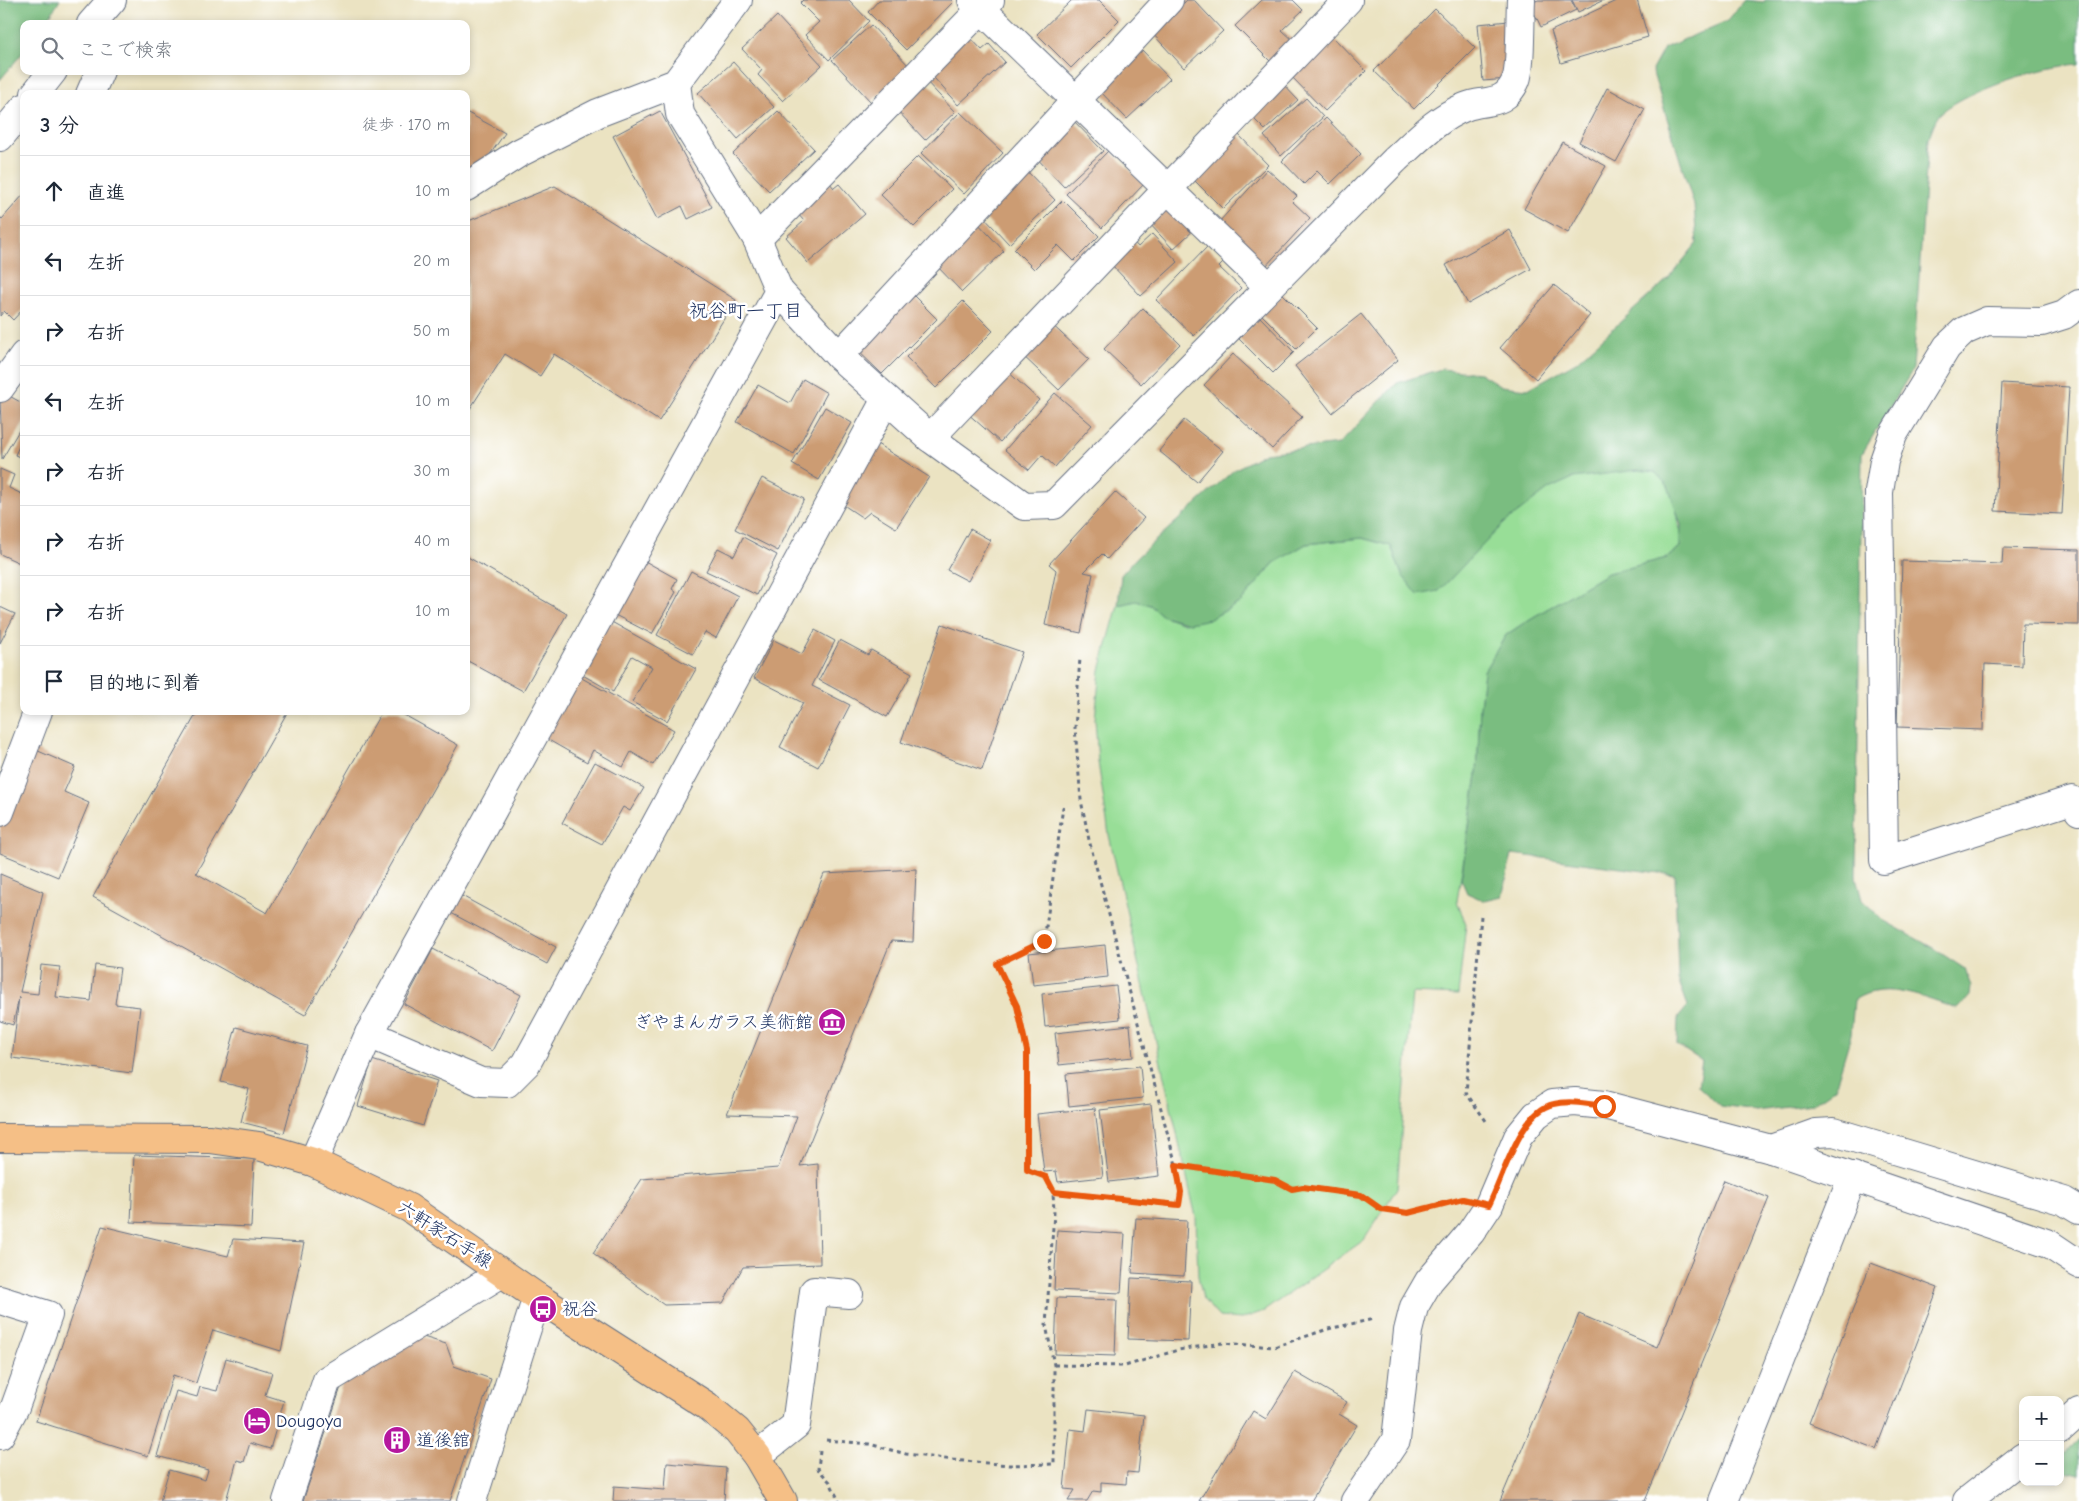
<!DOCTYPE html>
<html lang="ja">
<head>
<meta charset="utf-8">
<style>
  body { margin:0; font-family:"Comic Neue","Klee One",sans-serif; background:#f6f6f7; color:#1f2937 }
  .controls { position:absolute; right:15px; bottom:15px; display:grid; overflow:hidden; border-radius:10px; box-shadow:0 2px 8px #0003 }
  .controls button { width:45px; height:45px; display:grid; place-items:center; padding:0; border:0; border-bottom:1px solid #e0e1e3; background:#fff; color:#1f2937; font:25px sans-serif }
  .stop { position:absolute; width:15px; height:15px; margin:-11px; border:4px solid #ea580c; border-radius:50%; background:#fff }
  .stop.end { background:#ea580c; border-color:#fff; box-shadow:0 1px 5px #0008 }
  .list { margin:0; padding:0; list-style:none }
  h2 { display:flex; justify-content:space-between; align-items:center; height:65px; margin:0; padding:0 20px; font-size:21px }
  h2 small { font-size:16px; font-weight:400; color:#747a83 }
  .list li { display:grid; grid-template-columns:32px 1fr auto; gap:15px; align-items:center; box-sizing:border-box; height:70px; padding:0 20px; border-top:1px solid #e0e1e3 }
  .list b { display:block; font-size:19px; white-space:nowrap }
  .list em { font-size:16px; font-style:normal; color:#747a83 }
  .icon { flex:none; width:28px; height:28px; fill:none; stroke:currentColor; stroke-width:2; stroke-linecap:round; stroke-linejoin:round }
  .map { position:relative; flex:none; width:2079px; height:1501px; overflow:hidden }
  .search { position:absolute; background:#fff; box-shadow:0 2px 8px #0003; left:20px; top:20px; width:450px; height:55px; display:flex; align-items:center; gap:12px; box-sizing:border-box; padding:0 18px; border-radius:10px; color:#747a83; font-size:19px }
  .panel { position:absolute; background:#fff; box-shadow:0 2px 8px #0003; left:20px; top:90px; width:450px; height:625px; border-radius:10px }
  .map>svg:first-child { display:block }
  .green { fill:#98de97; stroke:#5a867a }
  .forest { fill:#7abd80; stroke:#4a766f }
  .building { fill:#cc9c73 }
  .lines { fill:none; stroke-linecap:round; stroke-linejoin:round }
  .minor-casing { stroke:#646e81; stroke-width:30 }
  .major-casing { stroke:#646e81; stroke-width:30 }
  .path { stroke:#646e81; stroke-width:3; stroke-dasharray:4 4; stroke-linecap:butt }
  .minor { stroke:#fff; stroke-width:28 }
  .major { stroke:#f5bf86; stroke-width:28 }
  .route { stroke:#ea580c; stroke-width:6 }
  .labels { text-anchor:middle; stroke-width:5; stroke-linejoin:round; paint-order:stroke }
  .poi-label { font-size:18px; fill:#1b2f5e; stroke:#fff; text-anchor:start }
  .street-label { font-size:18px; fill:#1b2f5e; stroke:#fff }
  .neighbourhood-label { font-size:19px; fill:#1b2f5e; stroke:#fff }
</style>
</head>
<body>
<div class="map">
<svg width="2079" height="1501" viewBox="0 0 2079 1501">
  <rect width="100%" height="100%" fill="#fff"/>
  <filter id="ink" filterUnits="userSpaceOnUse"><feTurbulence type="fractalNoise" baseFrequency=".02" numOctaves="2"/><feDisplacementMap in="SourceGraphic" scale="10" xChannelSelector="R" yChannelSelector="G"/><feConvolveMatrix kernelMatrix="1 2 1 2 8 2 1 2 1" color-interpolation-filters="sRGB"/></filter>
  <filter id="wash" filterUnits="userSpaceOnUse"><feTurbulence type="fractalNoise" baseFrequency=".0096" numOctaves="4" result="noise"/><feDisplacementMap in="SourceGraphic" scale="20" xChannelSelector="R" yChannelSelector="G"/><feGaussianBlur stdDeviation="1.12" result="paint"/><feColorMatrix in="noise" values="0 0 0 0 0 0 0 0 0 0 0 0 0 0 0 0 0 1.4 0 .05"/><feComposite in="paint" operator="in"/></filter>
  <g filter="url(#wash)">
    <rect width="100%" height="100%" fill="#ebe3c2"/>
    <!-- green -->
    <path class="green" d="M1638 470C1643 470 1649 470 1654 472 1675 480 1681 527 1680 547L1667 558 1608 573 1530 619 1506 635 1484 671 1480 708 1477 775 1457 901 1466 924 1458 995 1412 993 1397 1188 1364 1240 1264 1311 1241 1319 1219 1317 1203 1299 1198 1276 1196 1217 1109 835 1098 762 1095 719 1100 670 1118 605 1136 601 1150 605 1163 616 1184 623 1210 619 1241 602 1274 563 1306 544 1362 538 1391 546 1402 575 1439 591C1472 556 1527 491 1573 478 1593 472 1617 472 1638 470Z"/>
    <!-- forest -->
    <g class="forest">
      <polygon points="0,0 60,0 45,24 24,24 24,51 0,80"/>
      <path d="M1745 0 1764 2 1765 0H2079V64C2041 67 1971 88 1942 112 1935 117 1932 131 1928 139L1913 369 1862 454 1856 877 1862 900 1883 920 1933 948 1965 969 1971 987 1970 996 1958 1009C1925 999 1886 979 1854 1000L1851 1035 1835 1088 1812 1104 1756 1111 1720 1106 1698 1086 1702 1061 1677 1045 1678 1018 1688 1006 1678 979 1675 875 1512 854 1502 897 1485 901 1467 893 1461 879 1477 775 1480 708 1484 671 1506 635 1530 619 1608 573 1667 558 1680 547 1681 525 1668 486 1655 472 1638 470 1573 478 1549 489 1503 524 1439 591 1418 595 1402 575 1391 546 1362 538 1306 544 1274 563 1241 602 1210 619 1189 623 1163 616 1150 605 1136 601 1118 605 1121 575 1138 556 1234 470 1265 453 1339 444 1397 383 1441 369 1480 373 1501 386 1528 389 1576 362 1669 278 1697 243 1694 205 1652 70 1664 48 1727 21Z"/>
      <polygon points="2079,1439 2079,1475 2060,1471 2060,1459"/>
    </g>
    <g id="blocks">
      <!-- building -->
      <g class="building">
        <polygon points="803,0 849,0 869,21 829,60 805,35 819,22 800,3"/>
        <polygon points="879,0 951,0 953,2 906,50 868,12"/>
        <polygon points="1072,0 1099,0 1119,20 1071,68 1037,34"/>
        <polygon points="1187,0 1194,0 1223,31 1184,68 1152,33"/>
        <polygon points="1262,0 1293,0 1303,10 1282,30 1295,42 1273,64 1235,26"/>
        <polygon points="1538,0 1571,0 1576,10 1541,27 1530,4"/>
        <polygon points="1572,0 1604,0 1578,12"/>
        <polygon points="1618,0 1637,0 1648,37 1561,63 1551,31"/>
        <polygon points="1435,9 1475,48 1414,109 1374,71"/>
        <polygon points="777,16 822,65 783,101 758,75 762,70 742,49"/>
        <polygon points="1509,21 1508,79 1483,81 1478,24"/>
        <polygon points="871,25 909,66 871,102 832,60"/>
        <polygon points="967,34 982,50 989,44 1005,62 958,105 927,70"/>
        <polygon points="1330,34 1366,71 1325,111 1289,74"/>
        <polygon points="1140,48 1170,79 1127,119 1097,88"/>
        <polygon points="733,62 774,107 738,139 698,93"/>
        <polygon points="924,79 955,112 925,140 894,107"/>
        <polygon points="1281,82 1298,100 1265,130 1248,113"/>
        <polygon points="1607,88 1645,109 1616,162 1579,142"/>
        <polygon points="1306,98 1323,117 1281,156 1264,136"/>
        <polygon points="660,111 712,207 688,219 682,206 657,219 613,136"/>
        <polygon points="778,111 814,149 769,191 733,154"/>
        <polygon points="466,112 505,133 484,163 466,169"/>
        <polygon points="960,112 1003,153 964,194 921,153"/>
        <polygon points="1070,117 1103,151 1064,187 1031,152"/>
        <polygon points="1326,118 1361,154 1330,184 1317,171 1304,184 1282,161"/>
        <polygon points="1236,132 1268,165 1223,209 1191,177"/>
        <polygon points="1562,142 1606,166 1568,233 1524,209"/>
        <polygon points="1109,150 1144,184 1102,228 1066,194"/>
        <polygon points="918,156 952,189 914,227 880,194"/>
        <polygon points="1024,168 1055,200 1009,244 979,212"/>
        <polygon points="1267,169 1297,196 1292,201 1310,218 1265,267 1218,223"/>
        <polygon points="824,176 834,188 839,184 865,214 808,263 786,237 804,221 790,205"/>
        <polygon points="555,186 736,300 659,421 554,354 540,376 505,354 466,415 466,222"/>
        <polygon points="24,194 24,308 13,320 4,311 0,316 0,217 2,219"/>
        <polygon points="1063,200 1099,236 1074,261 1058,245 1034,269 1014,249"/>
        <polygon points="1170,202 1195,229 1173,249 1148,222"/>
        <polygon points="976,221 1004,251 962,292 933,262"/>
        <polygon points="1510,230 1531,269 1468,304 1446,265"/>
        <polygon points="1152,234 1178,262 1141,296 1109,262 1132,240 1138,247"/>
        <polygon points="1207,247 1224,262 1219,267 1241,288 1194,336 1156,300"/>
        <polygon points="1554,285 1590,315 1536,379 1500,348"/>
        <polygon points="907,289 937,319 882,374 851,344"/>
        <polygon points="1283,294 1317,328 1296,349 1262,315"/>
        <polygon points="963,301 993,331 936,388 906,357"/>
        <polygon points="1143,308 1180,344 1141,384 1104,349"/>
        <polygon points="1361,314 1398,360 1332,413 1295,366"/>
        <polygon points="1260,317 1294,352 1273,373 1239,339"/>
        <polygon points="1048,321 1089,359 1059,390 1019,352"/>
        <polygon points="1233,354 1302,417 1272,449 1204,385"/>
        <polygon points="1005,369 1039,400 1000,442 966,412"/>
        <polygon points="803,379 827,393 794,454 737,422 758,385 790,403"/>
        <polygon points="2002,383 2069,387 2062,514 1995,511"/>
        <polygon points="2,392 24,404 24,422 2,459 0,395"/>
        <polygon points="1055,393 1092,425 1055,467 1042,455 1029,470 1005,450"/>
        <polygon points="825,407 852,423 819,480 792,464"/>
        <polygon points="1184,420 1223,451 1197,482 1159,451"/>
        <polygon points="24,435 24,459 15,455"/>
        <polygon points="874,442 929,477 896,528 870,512 863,518 836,500"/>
        <polygon points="0,469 14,475 9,488 24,495 24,565 0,554"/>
        <polygon points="762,478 804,499 778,551 735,529"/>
        <polygon points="1115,492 1144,518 1107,559 1102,554 1084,572 1093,574 1081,633 1045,625 1056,570 1049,564"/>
        <polygon points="970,529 990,540 968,581 947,570"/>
        <polygon points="743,537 777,555 757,595 706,571 718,548 734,556"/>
        <polygon points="2003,548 2079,550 2079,625 2023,624 2022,666 1985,664 1983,730 1897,727 1902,561 2002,564"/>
        <polygon points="466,556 567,614 523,691 466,660"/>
        <polygon points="643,560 677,579 672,589 676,592 652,634 613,614"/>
        <polygon points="691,571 738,596 716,638 705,632 693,654 657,635"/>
        <polygon points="0,607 15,614 0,643"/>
        <polygon points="608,620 696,669 667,721 632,702 652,667 632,656 613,692 579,673"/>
        <polygon points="942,624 1022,652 982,770 901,742"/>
        <polygon points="815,630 835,641 812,686 850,705 818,767 780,747 803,703 754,678 774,640 802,654"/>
        <polygon points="840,640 868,655 871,650 912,673 887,717 819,680"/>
        <polygon points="580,677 674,730 653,765 631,752 623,767 593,750 587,762 545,738"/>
        <polygon points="198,711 288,711 196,873 267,913 382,711 397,711 458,745 305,1015 93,897"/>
        <polygon points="29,747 75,767 64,792 89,803 58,877 0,853 0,815"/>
        <polygon points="595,762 644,788 630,811 623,807 602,844 562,823"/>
        <polygon points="916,869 913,942 891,941 800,1166 818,1164 820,1264 743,1267 723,1303 664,1305 593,1253 642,1179 778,1168 797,1116 727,1114 824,874"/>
        <polygon points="0,874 43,892 20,992 38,994 41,965 60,967 56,997 91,1001 95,965 120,968 115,1004 140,1007 132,1073 12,1058 19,997 13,1025 0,1021"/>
        <polygon points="460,895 556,947 547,964 451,913"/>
        <polygon points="1105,945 1108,977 1033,985 1029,953"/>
        <polygon points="433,949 521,995 492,1051 404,1004"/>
        <polygon points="1116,986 1120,1019 1045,1027 1042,994"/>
        <polygon points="1130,1025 1133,1057 1059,1065 1055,1033"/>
        <polygon points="236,1027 307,1046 284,1133 241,1122 249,1089 221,1082"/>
        <polygon points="372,1060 437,1081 423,1126 358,1106"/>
        <polygon points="1140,1066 1143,1098 1069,1106 1066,1074"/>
        <polygon points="1151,1104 1159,1176 1109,1182 1100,1110"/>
        <polygon points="1095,1108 1103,1177 1058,1182 1056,1171 1044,1172 1037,1114"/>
        <polygon points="134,1155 254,1159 251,1227 131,1222"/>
        <polygon points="1724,1180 1769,1198 1645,1501 1500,1501 1579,1314 1657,1347"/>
        <polygon points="1136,1218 1187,1221 1184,1276 1132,1273"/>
        <polygon points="102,1226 228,1256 233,1239 304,1243 281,1351 213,1330 196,1383 173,1375 148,1456 36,1421"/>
        <polygon points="1057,1230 1125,1234 1121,1293 1054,1290"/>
        <polygon points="1871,1263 1938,1288 1876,1449 1809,1423"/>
        <polygon points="1131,1278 1191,1281 1188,1341 1128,1339"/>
        <polygon points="1057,1298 1117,1300 1115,1356 1055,1354"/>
        <polygon points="420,1336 446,1344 454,1366 491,1379 450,1501 303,1501 350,1360"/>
        <polygon points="226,1358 272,1372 265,1395 284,1401 270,1449 250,1443 244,1462 237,1460 226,1501 160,1501 169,1470 205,1480 208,1470 157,1456 176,1391 197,1397 200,1387 217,1391"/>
        <polygon points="1295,1372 1347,1402 1339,1414 1357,1425 1311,1501 1199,1501 1253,1411 1266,1419"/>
        <polygon points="1088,1409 1144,1415 1138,1473 1127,1472 1126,1484 1101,1482 1101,1492 1093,1491 1087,1501 1068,1501 1075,1490 1064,1489 1070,1429 1085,1431"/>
        <polygon points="667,1463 726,1468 724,1501 613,1501 614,1486 665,1490"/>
      </g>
    </g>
  </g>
  <g filter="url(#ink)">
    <use href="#blocks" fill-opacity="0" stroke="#646e81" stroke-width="1"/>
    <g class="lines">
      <!-- minor casing -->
      <g class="minor-casing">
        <g id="minor">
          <polyline points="972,0 1269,287"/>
          <polyline points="91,24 112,0"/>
          <path d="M676 83 680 114 757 239 779 291 839 356 930 438 1024 506 1054 505 1395 160C1416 141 1437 118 1465 107 1485 99 1505 107 1516 80 1521 68 1520 17 1521 0"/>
          <polyline points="35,94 53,71"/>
          <polyline points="90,94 100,71"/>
          <polyline points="0,137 24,108"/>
          <polyline points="466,187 519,153 598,113 676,83 738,0"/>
          <polyline points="757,239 990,0"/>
          <polyline points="2079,304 2064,315 2042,322 1987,321 1964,331 1947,347 1893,435 1884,461 1879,492 1884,860 2072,800 2079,811"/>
          <polyline points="839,356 1169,0"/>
          <polyline points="0,388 24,355"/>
          <polyline points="930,438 1348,0"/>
          <polyline points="0,812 38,711"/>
          <polyline points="369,1034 481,1082 507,1083 526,1064 886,399"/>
          <polyline points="1771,1149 2049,1244 2079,1264"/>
          <polyline points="313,1162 369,1034 779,291"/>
          <polyline points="0,1300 48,1315 15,1407 0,1435"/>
          <polyline points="2060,1429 2079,1412"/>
          <polyline points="757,1456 796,1425 814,1291 849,1294"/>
          <polyline points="287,1501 327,1380 502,1273"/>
          <polyline points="472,1501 537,1297"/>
          <polyline points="1355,1501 1396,1440 1408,1331 1414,1307 1429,1281 1471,1232 1489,1205 1518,1137 1536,1115 1552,1104 1575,1102 1604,1105 1771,1149 1816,1133 1834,1132 2064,1201 2079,1210"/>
          <polyline points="1724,1501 1853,1176"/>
          <polyline points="1967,1501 2023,1457"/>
        </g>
      </g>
      <!-- major casing -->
      <g class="major-casing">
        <polyline id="major" points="0,1138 210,1139 259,1146 313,1162 409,1208 537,1297 707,1406 737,1431 757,1456 783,1501"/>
      </g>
      <!-- path -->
      <g class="path">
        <polyline points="1481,916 1466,1093 1486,1121"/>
        <polyline points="1176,1165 1275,1180 1292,1189 1303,1187 1361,1195 1381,1209 1408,1213 1449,1202"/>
        <polyline points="1053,1192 1179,1205 1181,1192 1176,1165 1089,840 1081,800 1075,728 1080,658"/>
        <polyline points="1054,1365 1125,1366 1178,1350 1223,1343 1274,1347 1328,1329 1374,1319"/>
        <polyline points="826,1440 869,1444 906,1454 953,1460 1009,1465 1054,1464 1054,1365 1046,1325 1054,1213 1053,1192 1046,1177 1027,1169 1027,1051 1017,1006 997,964 1044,941 1063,807"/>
        <polyline points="820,1451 818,1469 830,1482 839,1501"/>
      </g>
      <!-- minor -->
      <use href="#minor" class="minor"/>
      <!-- major -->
      <use href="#major" class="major"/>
    </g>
  </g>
  <g class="lines" filter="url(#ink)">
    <!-- route -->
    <path class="route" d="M1044 941 997 964 1017 1006 1027 1051V1170L1046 1177 1054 1192 1179 1205 1181 1192 1176 1165 1275 1180 1292 1189 1303 1187 1361 1195 1381 1209 1408 1213 1463 1199 1489 1205C1503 1178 1520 1111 1554 1104 1570 1100 1588 1104 1604 1106"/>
  </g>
  <!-- icons -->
  <defs>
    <g id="museum-disc" transform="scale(1.4375)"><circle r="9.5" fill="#b5179e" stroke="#fff"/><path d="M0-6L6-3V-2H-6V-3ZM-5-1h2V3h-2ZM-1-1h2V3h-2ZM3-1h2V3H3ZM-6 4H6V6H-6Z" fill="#fff"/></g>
    <g id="bus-disc" transform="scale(1.4375)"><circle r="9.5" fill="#b5179e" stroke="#fff"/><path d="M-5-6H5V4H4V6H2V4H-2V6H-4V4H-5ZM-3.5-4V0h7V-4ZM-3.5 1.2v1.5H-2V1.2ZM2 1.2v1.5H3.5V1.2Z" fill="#fff"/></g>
    <g id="hotel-disc" transform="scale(1.4375)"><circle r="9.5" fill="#b5179e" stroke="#fff"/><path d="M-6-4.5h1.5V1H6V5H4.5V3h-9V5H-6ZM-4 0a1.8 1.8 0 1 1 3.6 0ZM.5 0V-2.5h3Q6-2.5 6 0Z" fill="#fff"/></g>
    <g id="building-disc" transform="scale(1.4375)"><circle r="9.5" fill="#b5179e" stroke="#fff"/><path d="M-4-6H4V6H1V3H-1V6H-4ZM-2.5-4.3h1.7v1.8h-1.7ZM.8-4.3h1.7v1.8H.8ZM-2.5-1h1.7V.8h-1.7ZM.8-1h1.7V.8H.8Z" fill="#fff"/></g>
  </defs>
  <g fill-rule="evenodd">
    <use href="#museum-disc" x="832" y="1022"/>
    <use href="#bus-disc" x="543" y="1309"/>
    <use href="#hotel-disc" x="257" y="1421"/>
    <use href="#building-disc" x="397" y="1440"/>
  </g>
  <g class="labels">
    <!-- poi labels -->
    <g class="poi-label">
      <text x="813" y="1028" text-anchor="end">ぎやまんガラス美術館</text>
      <text x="562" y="1315">祝谷</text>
      <text x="276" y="1427">Dougoya</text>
      <text x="416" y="1446">道後舘</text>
    </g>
    <!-- street labels -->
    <g class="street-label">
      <text transform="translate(445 1234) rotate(33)" y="6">六軒家石手線</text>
    </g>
    <!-- neighbourhood labels -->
    <g class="neighbourhood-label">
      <text x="746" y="317">祝谷町一丁目</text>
    </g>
  </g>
</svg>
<div class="controls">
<button>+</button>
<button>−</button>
</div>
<div class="stop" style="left:1604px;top:1106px"></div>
<div class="stop end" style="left:1044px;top:941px"></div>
<div class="search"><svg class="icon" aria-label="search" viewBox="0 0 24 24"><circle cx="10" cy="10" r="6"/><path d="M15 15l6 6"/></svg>ここで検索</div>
<section class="panel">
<h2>3 分<small>徒歩 · 170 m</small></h2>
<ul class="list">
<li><svg class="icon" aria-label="ahead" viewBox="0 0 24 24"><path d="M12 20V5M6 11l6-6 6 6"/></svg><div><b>直進</b></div><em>10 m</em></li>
<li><svg class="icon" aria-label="left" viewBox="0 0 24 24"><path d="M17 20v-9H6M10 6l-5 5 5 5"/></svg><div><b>左折</b></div><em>20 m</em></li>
<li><svg class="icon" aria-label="right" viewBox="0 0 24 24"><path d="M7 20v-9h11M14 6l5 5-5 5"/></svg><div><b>右折</b></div><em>50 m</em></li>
<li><svg class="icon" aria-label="left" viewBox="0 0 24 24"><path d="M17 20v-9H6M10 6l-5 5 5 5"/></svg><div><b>左折</b></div><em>10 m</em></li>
<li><svg class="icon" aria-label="right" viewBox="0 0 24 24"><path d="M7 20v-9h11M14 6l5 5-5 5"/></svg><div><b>右折</b></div><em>30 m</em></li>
<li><svg class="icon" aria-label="right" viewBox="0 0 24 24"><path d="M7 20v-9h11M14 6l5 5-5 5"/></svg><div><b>右折</b></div><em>40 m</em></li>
<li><svg class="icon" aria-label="right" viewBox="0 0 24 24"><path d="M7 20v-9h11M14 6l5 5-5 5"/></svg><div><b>右折</b></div><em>10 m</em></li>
<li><svg class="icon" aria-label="arrive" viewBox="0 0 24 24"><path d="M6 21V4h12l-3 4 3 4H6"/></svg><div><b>目的地に到着</b></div></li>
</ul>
</section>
</div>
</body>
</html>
